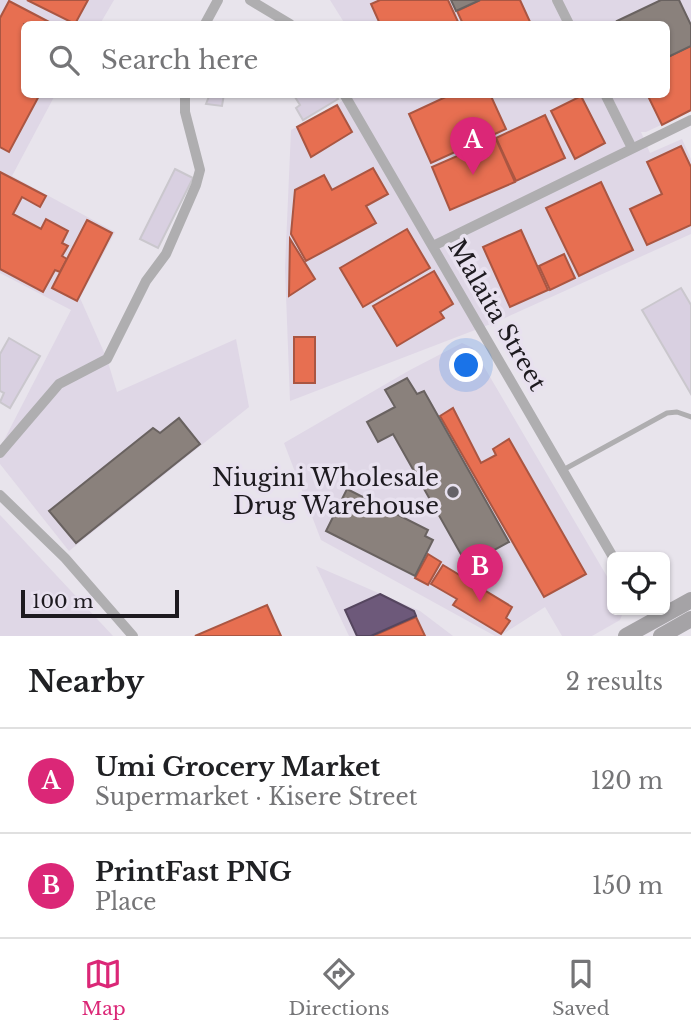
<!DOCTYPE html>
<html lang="en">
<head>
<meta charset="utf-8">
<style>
  body { margin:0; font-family:"Libre Baskerville",serif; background:#f6f6f6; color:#202124 }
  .controls { position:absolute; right:21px; bottom:21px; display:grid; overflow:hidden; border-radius:10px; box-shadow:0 2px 5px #0004 }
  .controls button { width:63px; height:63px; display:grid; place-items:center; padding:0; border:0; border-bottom:2px solid #e0e0e0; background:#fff; color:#202124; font:35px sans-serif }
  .scale { position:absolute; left:21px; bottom:18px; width:158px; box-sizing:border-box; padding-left:7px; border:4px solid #1d1a1f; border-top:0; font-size:19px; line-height:24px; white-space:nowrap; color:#1d1a1f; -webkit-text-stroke:5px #e8e1ef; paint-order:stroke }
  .you { position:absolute; left:467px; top:366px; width:24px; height:24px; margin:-18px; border:5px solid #fff; border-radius:50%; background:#1a73e8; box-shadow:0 0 0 10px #1a73e833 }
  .badge { display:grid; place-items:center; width:46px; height:46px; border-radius:50%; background:#db2777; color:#fff; font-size:23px; font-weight:700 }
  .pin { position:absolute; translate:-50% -58px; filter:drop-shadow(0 2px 4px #0008) }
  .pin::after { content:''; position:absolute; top:37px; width:24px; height:21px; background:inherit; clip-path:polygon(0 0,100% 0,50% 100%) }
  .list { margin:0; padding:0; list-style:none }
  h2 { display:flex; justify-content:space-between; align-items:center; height:91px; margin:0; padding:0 28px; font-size:30px }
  h2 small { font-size:23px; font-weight:400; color:#757577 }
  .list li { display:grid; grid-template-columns:46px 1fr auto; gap:21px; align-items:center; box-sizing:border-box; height:105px; padding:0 28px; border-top:2px solid #e0e0e0 }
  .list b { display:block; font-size:26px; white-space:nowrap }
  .list p { margin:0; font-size:23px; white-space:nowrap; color:#757577 }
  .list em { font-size:23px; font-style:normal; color:#757577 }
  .icon { flex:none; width:38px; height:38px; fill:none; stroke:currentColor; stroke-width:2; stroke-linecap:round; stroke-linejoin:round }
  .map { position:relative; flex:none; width:691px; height:636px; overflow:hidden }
  .search { position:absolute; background:#fff; box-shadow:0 2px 5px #0004; left:21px; right:21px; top:21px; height:77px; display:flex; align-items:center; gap:18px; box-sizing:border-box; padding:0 24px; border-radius:10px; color:#757577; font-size:26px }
  .sheet { height:301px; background:#fff }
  nav { display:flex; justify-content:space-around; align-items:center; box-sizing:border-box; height:98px; border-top:2px solid #e0e0e0; background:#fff; font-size:19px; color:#757577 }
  nav a { display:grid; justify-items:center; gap:4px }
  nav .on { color:#db2777 }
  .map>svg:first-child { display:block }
  .built { fill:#dfd7e6 }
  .shops { fill:#e76f51; stroke:#aa5642; stroke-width:2 }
  .offices { fill:#6d597a; stroke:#55465f; stroke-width:2 }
  .industry { fill:#8a817c; stroke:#696260; stroke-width:2 }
  .building { fill:#d9d0e1; stroke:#cac7cd; stroke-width:2 }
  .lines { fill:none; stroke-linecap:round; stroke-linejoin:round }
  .lane { stroke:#afaeb0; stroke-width:5 }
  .street { stroke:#afaeb0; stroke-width:10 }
  .secondary { stroke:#a5a3a6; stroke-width:16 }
  .poi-dot { fill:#646167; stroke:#e8e1ef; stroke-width:2.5 }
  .labels { text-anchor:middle; stroke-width:7; stroke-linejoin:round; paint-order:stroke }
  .street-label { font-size:24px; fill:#1d1a1f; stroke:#e8e1ef }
  .poi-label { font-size:24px; fill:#1d1a1f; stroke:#e8e1ef; text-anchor:end }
</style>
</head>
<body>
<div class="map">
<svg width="691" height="636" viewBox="0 0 691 636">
  <rect width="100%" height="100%" fill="#e8e4ec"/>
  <!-- built -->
  <g class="built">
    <polygon points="0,0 114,0 100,24 24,24 24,94 55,95 12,176 115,232 80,298 107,359 117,392 236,339 249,407 69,551 0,464 0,448 71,310 0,273"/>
    <polygon points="330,0 691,0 691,111 646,132 641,132 650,153 682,139 691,159 691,234 496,322 290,401 285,268 291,130 337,105 349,95 666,94 666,24 345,24"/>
    <polygon points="462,343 473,348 612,585 612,610 624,610 620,620 592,636 562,636 545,607 500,636 495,636 321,540 284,443 410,370"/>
    <polygon points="0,515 113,636 0,636"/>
    <polygon points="316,566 420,611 453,636 349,636"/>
  </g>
  <!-- shops -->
  <g class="shops">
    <polygon points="27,0 88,0 75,24"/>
    <polygon points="380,0 448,0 459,24 380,24 371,4"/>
    <polygon points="480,0 520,0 531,24 463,24 457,11"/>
    <polygon points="9,1 53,24 24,24 24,94 40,94 9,152 0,147 0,18"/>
    <polygon points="691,46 691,110 662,125 647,94 666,94 666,58"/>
    <polygon points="452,94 490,94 506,129 431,163 409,114"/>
    <polygon points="581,96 605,143 575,159 551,111"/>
    <polygon points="337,105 352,132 311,157 297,127"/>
    <polygon points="545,115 565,158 516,181 496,138"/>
    <polygon points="496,139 515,182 450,210 432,167"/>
    <polygon points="681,146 691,167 691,225 647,245 630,209 662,194 647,162"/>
    <polygon points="373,168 388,194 366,206 376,223 306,261 291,234 295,190 324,175 332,190"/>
    <polygon points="0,172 46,196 40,207 22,197 13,214 41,229 46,219 68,231 62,243 68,246 62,256 67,259 60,272 55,270 43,292 0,269"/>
    <polygon points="601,182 633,250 579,276 546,208"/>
    <polygon points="87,220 112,233 77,301 52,288"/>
    <polygon points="407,229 430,268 363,307 340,268"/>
    <polygon points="521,230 548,290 510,307 483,247"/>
    <polygon points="290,239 315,279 289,296"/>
    <polygon points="564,254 575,278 550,290 539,266"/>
    <polygon points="434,271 453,304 440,312 444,318 397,346 373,306"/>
    <rect x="294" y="337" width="21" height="46"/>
    <polygon points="453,408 481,463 496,455 493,449 509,439 586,574 544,597 440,416"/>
    <polygon points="428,554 441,562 428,585 415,578"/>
    <polygon points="443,565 512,607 506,618 510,621 501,634 453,605 457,599 431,584"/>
    <polygon points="267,605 281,636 195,636"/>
    <polygon points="416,617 425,636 373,636"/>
  </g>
  <!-- offices -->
  <polygon class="offices" points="380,594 414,611 416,616 371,636 357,636 345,610"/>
  <!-- industry -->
  <g class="industry">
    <polygon points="451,0 480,0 456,11"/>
    <polygon points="661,0 679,0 691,25 691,46 666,58 666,24 619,24 617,21"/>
    <polygon points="407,378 417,394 424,391 509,542 467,565 393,434 378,442 367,422 395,407 385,390"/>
    <polygon points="179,418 200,444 76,543 49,511 153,428 160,433"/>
    <polygon points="347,489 428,530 425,536 433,540 415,576 326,531"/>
  </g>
  <!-- building -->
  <g class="building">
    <polygon points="210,94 224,94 222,106 206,104"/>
    <polygon points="299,94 335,94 338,99 303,120 296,108 300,105 295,97"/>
    <polygon points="175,169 193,178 158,248 140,239"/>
    <polygon points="681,288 691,305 691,394 642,310"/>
    <polygon points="9,338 40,356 10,408 0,402 4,393 0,391 0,354"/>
  </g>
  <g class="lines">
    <!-- lane -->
    <polyline class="lane" points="563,470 667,413 677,412 691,417"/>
    <!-- street -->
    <g class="street">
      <polyline points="250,0 290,24"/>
      <polyline points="557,0 569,24"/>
      <polyline points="205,24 218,0"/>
      <polyline points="344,94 613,557"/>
      <polyline points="605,94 632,148"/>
      <polyline points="433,246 691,120"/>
      <polyline points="0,453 59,384 107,359 146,281 166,254 196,185 200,170 185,112 185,94"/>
      <polyline points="0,495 65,558 133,636"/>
    </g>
    <!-- secondary -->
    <g class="secondary">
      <polyline points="626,636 691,600"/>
      <polyline points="661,636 691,619"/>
    </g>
  </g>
  <!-- markers -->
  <circle class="poi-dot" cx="453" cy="492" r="7"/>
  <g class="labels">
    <!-- street labels -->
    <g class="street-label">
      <text transform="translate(497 315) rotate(60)" y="8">Malaita Street</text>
    </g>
    <!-- poi labels -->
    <g class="poi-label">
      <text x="439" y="486">Niugini Wholesale<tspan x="439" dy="28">Drug Warehouse</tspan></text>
    </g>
  </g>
</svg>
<div class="controls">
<button><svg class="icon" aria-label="locate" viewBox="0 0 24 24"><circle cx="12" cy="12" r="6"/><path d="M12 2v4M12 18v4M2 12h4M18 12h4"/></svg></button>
</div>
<div class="scale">100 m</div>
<div class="you"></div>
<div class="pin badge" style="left:473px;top:175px">A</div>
<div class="pin badge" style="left:480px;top:602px">B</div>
<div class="search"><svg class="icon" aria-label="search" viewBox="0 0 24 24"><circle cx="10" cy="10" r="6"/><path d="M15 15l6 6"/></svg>Search here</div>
</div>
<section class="sheet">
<h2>Nearby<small>2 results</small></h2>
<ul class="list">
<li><span class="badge">A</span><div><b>Umi Grocery Market</b><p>Supermarket · Kisere Street</p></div><em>120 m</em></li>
<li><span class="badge">B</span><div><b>PrintFast PNG</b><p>Place</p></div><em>150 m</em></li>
</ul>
</section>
<nav>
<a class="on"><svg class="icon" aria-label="map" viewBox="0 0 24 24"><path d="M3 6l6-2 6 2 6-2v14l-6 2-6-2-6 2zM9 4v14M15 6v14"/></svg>Map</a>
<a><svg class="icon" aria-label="directions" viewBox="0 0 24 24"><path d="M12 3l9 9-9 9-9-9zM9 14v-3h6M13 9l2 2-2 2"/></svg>Directions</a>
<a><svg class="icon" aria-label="saved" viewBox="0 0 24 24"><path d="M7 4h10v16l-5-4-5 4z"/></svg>Saved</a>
</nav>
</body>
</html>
